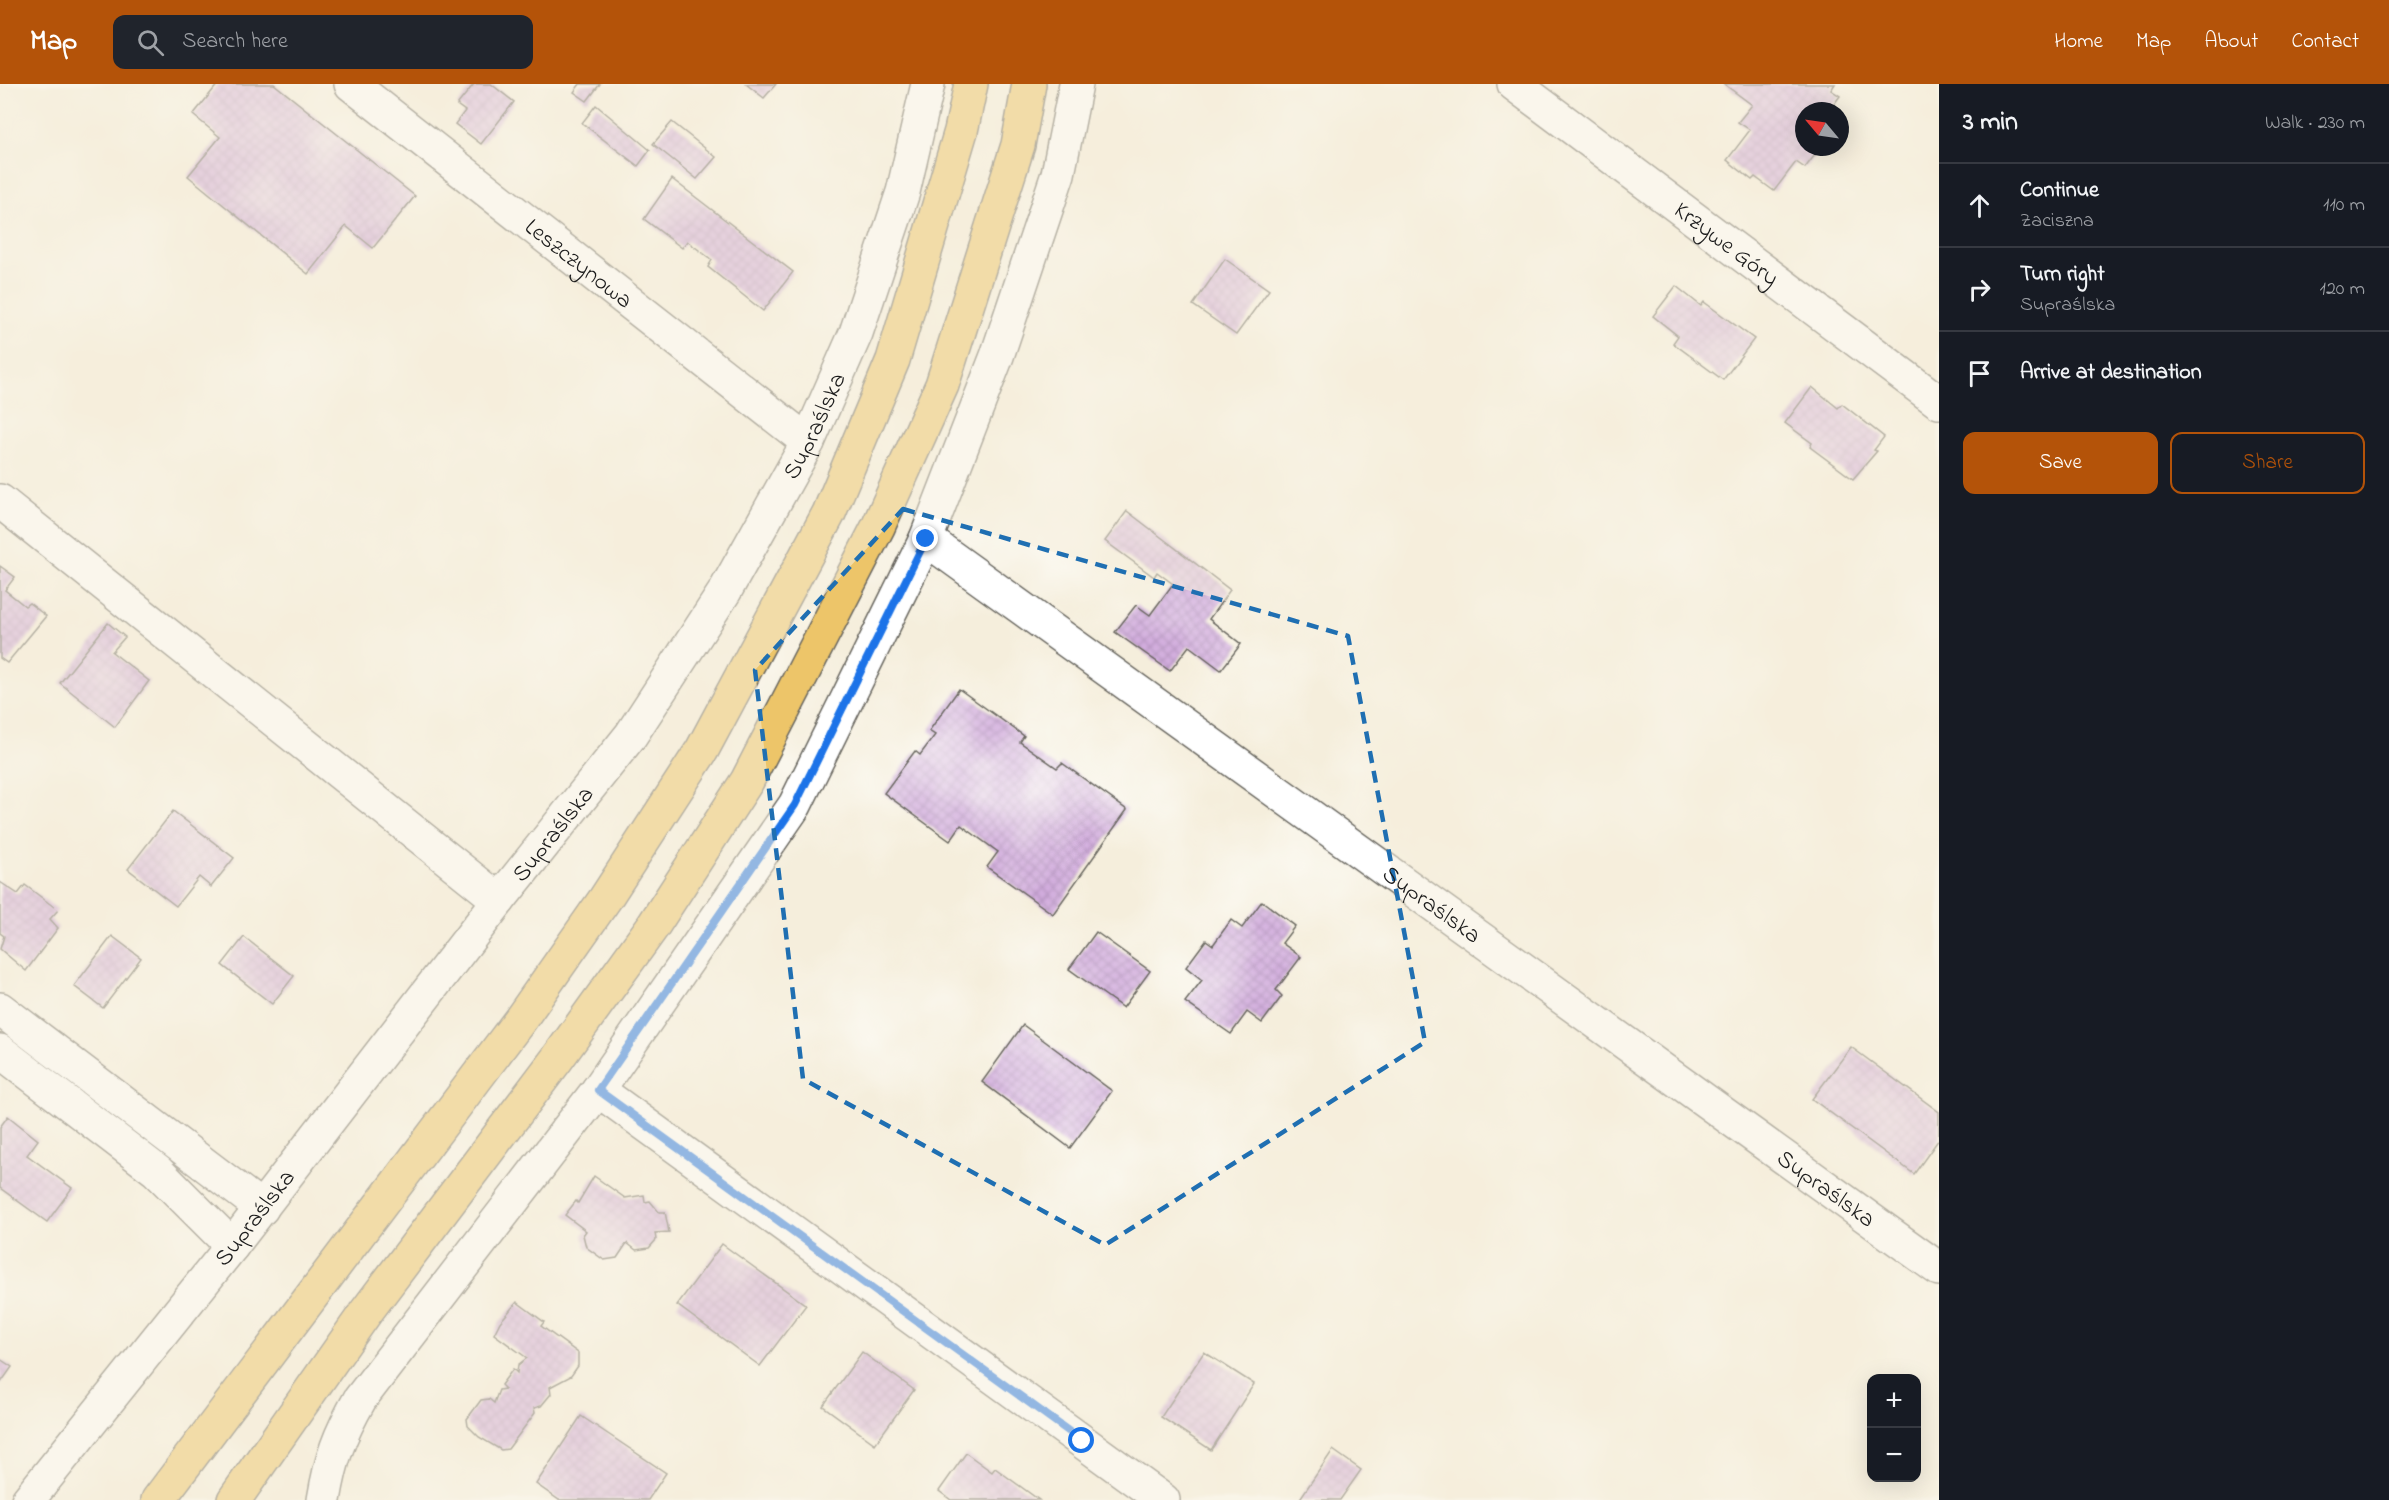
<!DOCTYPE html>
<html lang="en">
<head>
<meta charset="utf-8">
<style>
  body { margin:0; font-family:"Indie Flower",sans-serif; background:#20242c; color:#f1f3f6 }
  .controls { position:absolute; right:18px; bottom:18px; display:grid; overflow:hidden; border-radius:12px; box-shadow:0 6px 24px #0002 }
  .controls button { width:54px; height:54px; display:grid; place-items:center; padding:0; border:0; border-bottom:2px solid #363941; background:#171b24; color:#f1f3f6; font:30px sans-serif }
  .compass { position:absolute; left:1795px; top:18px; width:54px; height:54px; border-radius:50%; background:#171b24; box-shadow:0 6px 24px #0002; rotate:299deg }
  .stop { position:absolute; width:18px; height:18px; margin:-14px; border:4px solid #1a73e8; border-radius:50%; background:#fff }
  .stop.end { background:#1a73e8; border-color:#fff; box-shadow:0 2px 6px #0008 }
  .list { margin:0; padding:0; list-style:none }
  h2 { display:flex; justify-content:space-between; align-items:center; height:78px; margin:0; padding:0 24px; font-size:26px }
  h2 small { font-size:20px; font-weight:400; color:#9ea1a6 }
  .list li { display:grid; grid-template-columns:39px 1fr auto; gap:18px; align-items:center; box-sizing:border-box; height:84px; padding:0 24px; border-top:2px solid #363941 }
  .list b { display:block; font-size:22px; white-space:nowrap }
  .list p { margin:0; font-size:20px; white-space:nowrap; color:#9ea1a6 }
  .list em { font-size:20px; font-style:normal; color:#9ea1a6 }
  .actions { display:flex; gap:12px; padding:18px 24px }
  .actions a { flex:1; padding:14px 0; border:2px solid #b45309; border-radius:12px; text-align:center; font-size:21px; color:#b45309 }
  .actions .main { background:#b45309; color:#fff }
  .icon { flex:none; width:33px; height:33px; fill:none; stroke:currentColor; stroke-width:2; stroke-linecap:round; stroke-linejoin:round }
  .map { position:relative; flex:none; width:1939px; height:1416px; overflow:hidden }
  header { display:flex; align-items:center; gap:36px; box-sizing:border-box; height:84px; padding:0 30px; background:#b45309; color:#fff }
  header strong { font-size:28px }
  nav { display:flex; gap:33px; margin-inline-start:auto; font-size:21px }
  .search { width:420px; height:54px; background:#20242c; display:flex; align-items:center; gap:15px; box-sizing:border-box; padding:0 21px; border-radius:12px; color:#9ea1a6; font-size:22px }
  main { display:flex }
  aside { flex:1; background:#171b24 }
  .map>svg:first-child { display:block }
  .building { fill:url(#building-cross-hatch) }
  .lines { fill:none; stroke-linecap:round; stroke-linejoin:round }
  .minor-casing { stroke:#68665f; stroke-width:36 }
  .major-casing { stroke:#68665f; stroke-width:36 }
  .minor { stroke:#fff; stroke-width:33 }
  .major { stroke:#edc569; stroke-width:33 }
  .route { stroke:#1a73e8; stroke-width:8 }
  .marked { fill:none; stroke:#1f6fb2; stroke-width:4.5; stroke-dasharray:12 8; stroke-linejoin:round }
  .labels { text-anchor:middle; stroke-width:4.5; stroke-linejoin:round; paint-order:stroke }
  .street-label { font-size:24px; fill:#1c1c1c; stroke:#fdfcf7 }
</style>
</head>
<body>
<header>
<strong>Map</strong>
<div class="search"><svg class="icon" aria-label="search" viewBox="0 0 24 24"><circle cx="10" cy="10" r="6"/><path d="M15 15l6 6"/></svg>Search here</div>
<nav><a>Home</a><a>Map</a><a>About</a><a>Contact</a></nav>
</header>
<main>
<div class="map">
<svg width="1939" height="1416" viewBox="0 0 1939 1416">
  <defs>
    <pattern id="building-cross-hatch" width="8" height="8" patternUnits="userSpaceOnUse" patternTransform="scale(1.5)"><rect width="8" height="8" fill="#d1acdd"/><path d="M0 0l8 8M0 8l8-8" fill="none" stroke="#b393bd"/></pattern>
  </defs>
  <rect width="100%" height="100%" fill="#fdfcf7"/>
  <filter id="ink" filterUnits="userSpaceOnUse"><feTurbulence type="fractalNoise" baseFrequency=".0167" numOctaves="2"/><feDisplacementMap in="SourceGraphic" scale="12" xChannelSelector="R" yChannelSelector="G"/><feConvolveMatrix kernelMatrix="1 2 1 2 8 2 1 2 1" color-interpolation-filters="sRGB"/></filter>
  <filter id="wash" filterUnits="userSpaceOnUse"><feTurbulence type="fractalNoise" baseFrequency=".008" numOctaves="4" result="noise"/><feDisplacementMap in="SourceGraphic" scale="24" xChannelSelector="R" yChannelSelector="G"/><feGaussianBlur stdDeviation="1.35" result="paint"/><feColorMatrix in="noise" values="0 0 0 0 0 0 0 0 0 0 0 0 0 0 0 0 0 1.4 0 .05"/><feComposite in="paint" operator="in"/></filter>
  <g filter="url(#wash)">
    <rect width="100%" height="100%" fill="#f5eedc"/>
    <g id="blocks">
      <!-- building -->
      <g class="building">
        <polygon points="218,0 274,0 415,112 373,164 346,142 308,190 188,92 220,53 193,31"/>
        <polygon points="474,0 491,0 514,18 481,60 455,40 465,27 457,21"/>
        <polygon points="580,0 600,0 587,17 574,8"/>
        <polygon points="746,0 776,0 764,14"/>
        <polygon points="1724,0 1835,0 1831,6 1840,12 1829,27 1804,27 1804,63 1821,63 1805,84 1796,78 1774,107 1755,93 1752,96 1727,76 1750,46 1738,38 1752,21"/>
        <polygon points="596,21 650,66 638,82 582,39"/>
        <polygon points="672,38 716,73 697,95 653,60"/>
        <polygon points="672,95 793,188 763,227 708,183 712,176 687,157 682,164 644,135"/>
        <polygon points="1225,175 1269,206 1236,251 1193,221"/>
        <polygon points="1676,202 1701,222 1704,218 1754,255 1723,296 1673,259 1678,252 1653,232"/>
        <polygon points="1812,303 1838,324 1842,320 1884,353 1874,366 1877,367 1853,395 1810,363 1812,359 1785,339"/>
        <polygon points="1127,427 1230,506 1209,535 1241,560 1221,586 1189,562 1170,587 1115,548 1136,521 1150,531 1173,500 1157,488 1154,493 1105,457"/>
        <polygon points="0,482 15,493 5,506 25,522 29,519 46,532 7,579 0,574"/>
        <polygon points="108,539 125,553 112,568 149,597 115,643 60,599"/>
        <polygon points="959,605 1024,652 1020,658 1057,684 1062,679 1127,726 1053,830 987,783 998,768 961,741 950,757 884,709 915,667 920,671 935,651 929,647"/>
        <polygon points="173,727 234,774 211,803 199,793 176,822 128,785"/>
        <polygon points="0,798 18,810 25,801 58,826 50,835 58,844 26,887 0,865 4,852 0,849"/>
        <polygon points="1262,817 1295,842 1282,859 1301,873 1276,906 1282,912 1262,939 1247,928 1231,950 1185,918 1202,896 1186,883 1206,856 1213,861 1231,836 1242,844"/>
        <polygon points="1096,848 1150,887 1123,924 1069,885"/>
        <polygon points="112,852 141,874 103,924 74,902"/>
        <polygon points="244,853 294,892 272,920 222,881"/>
        <polygon points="1023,941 1112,1007 1070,1064 982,998"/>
        <polygon points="1851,963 1939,1028 1939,1055 1914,1090 1812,1015"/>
        <polygon points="8,1032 38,1056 27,1071 72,1104 47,1138 0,1104 0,1043"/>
        <polygon points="594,1092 625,1114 644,1111 645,1118 650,1117 659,1128 665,1128 669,1148 655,1149 656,1156 649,1164 636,1166 627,1159 617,1174 604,1176 586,1163 583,1151 586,1147 565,1131 576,1117 578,1119"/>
        <polygon points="722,1160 806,1221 760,1282 677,1221"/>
        <polygon points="517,1218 544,1238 541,1242 578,1269 578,1282 571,1292 550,1303 551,1310 541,1322 534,1324 535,1329 508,1365 501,1366 479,1353 468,1342 467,1335 481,1316 489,1315 494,1319 499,1306 505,1305 501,1301 513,1285 517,1289 518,1281 527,1274 494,1250 500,1238"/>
        <polygon points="862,1268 914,1306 875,1360 823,1322"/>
        <polygon points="1204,1268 1254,1300 1211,1366 1161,1333"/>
        <polygon points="0,1275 12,1283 0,1300"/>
        <polygon points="581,1332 666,1389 648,1416 559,1416 536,1400"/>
        <polygon points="1333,1366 1361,1386 1340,1416 1299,1416"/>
        <polygon points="966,1369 992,1388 995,1384 1039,1416 951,1416 939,1407"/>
      </g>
    </g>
  </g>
  <g filter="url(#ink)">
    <use href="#blocks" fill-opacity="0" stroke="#68665f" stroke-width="1.5"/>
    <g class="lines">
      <!-- minor casing -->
      <g class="minor-casing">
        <g id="minor">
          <path id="s1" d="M351 0 808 358"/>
          <path id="s2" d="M1514 0 1939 318"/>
          <polyline points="0,417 499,816"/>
          <path id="s3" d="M926 455 1939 1185"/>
          <polyline points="0,925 262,1124"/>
          <polyline points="0,967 157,1087 232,1162"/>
          <polyline points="598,1006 1163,1416"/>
          <path id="s4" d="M28 1416 232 1162 499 816 631 651 725 507 808 358 856 249 903 108 928 0"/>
          <path d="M324 1416C331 1374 339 1352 360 1315L598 1006 795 721 926 455 997 272 1058 90 1076 0"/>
        </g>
      </g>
      <!-- major casing -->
      <g class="major-casing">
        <g id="major">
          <polyline points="158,1416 520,936 605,815 702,666 829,429 893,276 961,47 971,0"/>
          <polyline points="234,1416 366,1228 557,975 653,842 747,697 878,443 942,301 1018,61 1029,0"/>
        </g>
      </g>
      <!-- minor -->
      <use href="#minor" class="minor"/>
      <!-- major -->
      <use href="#major" class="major"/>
    </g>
  </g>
  <g class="lines" filter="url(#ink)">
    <!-- route -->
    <polyline class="route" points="926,455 795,721 598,1006 1082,1357"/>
  </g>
  <!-- marked area -->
  <path d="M0 0H1939V1416H0ZM903 425 1348 552 1425 958 1105 1161 803 995 755 586Z" fill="#f5eedc" fill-opacity=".55" fill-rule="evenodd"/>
  <path class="marked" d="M903 425 1348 552 1425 958 1105 1161 803 995 755 586Z"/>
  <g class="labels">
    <!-- street labels -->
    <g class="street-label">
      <text dy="8" stroke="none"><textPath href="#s2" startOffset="266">Krzywe Góry</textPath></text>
      <text dy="8" stroke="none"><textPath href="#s1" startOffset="290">Leszczynowa</textPath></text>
      <text dy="8" stroke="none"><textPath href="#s4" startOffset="1334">Supraślska</textPath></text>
      <text dy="8" stroke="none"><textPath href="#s4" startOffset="848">Supraślska</textPath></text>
      <text dy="8" stroke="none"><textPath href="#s3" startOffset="624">Supraślska</textPath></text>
      <text dy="8" stroke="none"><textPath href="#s3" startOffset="1110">Supraślska</textPath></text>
      <text dy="8" stroke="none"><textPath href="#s4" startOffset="362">Supraślska</textPath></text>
    </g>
  </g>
</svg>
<div class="controls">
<button>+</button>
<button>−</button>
</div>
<svg class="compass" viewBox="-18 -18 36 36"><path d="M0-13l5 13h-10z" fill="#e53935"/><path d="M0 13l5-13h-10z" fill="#9ea1a6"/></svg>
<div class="stop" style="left:1082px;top:1357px"></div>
<div class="stop end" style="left:926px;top:455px"></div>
</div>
<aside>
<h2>3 min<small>Walk · 230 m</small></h2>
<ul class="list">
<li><svg class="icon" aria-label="ahead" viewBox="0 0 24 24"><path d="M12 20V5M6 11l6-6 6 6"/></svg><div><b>Continue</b><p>Zaciszna</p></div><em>110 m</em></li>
<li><svg class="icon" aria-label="right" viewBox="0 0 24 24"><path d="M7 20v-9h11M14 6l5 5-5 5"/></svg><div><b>Turn right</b><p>Supraślska</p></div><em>120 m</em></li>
<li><svg class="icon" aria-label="arrive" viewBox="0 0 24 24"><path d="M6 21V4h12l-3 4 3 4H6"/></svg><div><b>Arrive at destination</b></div></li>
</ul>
<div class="actions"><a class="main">Save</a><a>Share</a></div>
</aside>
</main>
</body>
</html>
